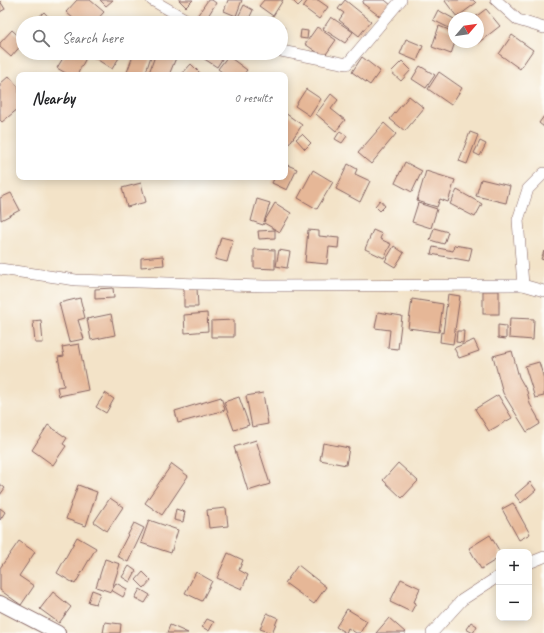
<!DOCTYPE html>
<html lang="en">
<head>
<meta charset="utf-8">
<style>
  body { margin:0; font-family:Caveat,sans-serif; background:#f2f2f2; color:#202124 }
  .controls { position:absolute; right:12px; bottom:12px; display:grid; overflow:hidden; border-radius:8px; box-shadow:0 2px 10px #0003 }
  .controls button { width:36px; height:36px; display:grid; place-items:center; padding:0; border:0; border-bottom:1px solid #e0e0e0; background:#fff; color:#202124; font:20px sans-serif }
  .compass { position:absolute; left:448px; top:12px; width:36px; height:36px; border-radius:50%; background:#fff; box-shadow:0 2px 10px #0003; rotate:61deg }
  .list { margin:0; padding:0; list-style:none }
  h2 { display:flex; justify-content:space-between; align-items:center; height:52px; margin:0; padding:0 16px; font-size:17px }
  h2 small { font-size:13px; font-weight:400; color:#757577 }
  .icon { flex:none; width:22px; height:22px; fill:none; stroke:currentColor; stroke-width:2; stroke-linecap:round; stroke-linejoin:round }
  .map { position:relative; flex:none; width:544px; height:633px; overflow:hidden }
  .search { position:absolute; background:#fff; box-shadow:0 2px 10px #0003; left:16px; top:16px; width:272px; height:44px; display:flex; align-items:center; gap:10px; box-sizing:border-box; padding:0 14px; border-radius:22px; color:#757577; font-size:15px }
  .panel { position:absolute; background:#fff; box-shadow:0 2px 10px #0003; left:16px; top:72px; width:272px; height:108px; border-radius:8px }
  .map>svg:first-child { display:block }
  .building { fill:#e6b797 }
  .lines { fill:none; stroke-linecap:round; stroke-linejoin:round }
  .minor-casing { stroke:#856462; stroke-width:12 }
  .tertiary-casing { stroke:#856462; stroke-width:16 }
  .minor { stroke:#fff; stroke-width:11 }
  .tertiary { stroke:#fff; stroke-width:14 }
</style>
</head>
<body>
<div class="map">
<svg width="544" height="633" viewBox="0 0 544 633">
  <rect width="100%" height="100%" fill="#fdfcf7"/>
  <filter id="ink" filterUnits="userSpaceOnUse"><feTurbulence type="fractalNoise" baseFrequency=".025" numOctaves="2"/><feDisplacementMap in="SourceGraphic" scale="8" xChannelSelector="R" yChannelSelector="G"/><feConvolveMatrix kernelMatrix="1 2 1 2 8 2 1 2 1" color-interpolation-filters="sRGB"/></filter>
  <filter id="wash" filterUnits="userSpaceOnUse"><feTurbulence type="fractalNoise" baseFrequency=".012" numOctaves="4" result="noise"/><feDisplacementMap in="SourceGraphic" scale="16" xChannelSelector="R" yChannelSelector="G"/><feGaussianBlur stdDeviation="0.9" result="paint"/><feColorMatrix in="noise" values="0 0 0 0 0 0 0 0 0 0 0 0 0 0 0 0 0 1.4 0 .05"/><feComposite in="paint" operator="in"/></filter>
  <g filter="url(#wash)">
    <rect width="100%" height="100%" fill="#f3e3c8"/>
    <g id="blocks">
      <!-- building -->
      <g class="building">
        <polygon points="77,0 90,0 104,12 94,23 72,23 75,20 66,12"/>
        <polygon points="100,0 113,0 106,6"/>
        <polygon points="179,0 193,0 186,7"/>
        <polygon points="208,0 212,0 216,3 205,21 197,16"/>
        <polygon points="228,0 242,0 236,16 224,11"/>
        <polygon points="264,0 283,0 273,16 259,6"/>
        <polygon points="292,0 304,0 298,6"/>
        <polygon points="308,0 318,0 328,7 319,19 303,7"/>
        <polygon points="345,0 371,21 359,36 339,20 344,13 338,9"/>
        <polygon points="364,0 385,0 392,6 382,18 362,3"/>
        <polygon points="447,0 473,0 476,3 457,17 445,1"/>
        <polygon points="0,1 5,9 0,12"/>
        <polygon points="244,5 253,10 247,23 235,23"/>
        <polygon points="486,9 500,26 478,43 478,18 474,18"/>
        <polygon points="438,10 454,19 453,30 433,20"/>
        <polygon points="44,12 54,23 32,23"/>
        <polygon points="331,17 353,32 345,43 323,29"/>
        <polygon points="281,26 285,28 281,37"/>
        <polygon points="439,26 454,32 455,42 451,54 432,47"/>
        <polygon points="317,27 336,40 324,57 305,44"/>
        <polygon points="12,30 23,40 23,43 11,57 0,47 0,43"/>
        <polygon points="301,30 308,31 307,39 300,38"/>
        <polygon points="512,35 533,50 520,69 499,54"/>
        <polygon points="406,39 423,46 417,61 400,54"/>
        <polygon points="66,53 76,53 86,58 77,75 69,75 57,68"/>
        <polygon points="87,53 122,53 112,69"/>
        <polygon points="134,53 141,53 151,56 145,75 126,75"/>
        <polygon points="156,53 178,53 169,75 155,75 149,73"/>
        <polygon points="195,53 226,53 217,67"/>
        <polygon points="228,56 247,70 243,75 226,75 218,69"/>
        <polygon points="362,57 380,71 370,85 352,72"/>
        <polygon points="402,61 411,70 401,81 391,72"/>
        <polygon points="191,64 202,75 181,75"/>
        <polygon points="420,66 435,75 426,88 412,79"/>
        <polygon points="439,72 462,88 451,105 428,89"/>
        <polygon points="9,76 19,88 19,108 2,122 0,120 0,84"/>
        <polygon points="306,89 321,99 310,116 295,106"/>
        <polygon points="331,94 338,100 331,109 345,120 336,131 316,114"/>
        <polygon points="409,96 424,108 405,131 390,119"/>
        <polygon points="285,113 302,125 285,150"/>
        <polygon points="544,116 544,127 539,123"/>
        <polygon points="384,123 396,134 371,164 358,153"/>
        <polygon points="340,131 347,136 342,143 335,139"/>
        <polygon points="470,132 478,135 467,164 459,161"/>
        <polygon points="302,134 311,143 305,149 296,139"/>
        <polygon points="480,141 486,144 480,156 474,153"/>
        <polygon points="405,162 422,171 412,192 395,183"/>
        <polygon points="285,164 297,169 287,190 272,183 275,177 285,177"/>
        <polygon points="348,164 357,169 355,174 370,181 360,202 336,189"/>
        <polygon points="313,170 333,182 317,209 298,198"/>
        <polygon points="426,171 455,180 448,202 440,199 437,207 417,201"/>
        <polygon points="481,179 510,186 506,203 476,196"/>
        <polygon points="141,183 146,202 127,207 122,188"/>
        <polygon points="457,190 482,204 475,217 450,204"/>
        <polygon points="11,193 20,210 1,220 0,198"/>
        <polygon points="257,199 270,203 264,222 275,203 291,213 280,232 264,223 263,225 251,221"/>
        <polygon points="380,200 385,206 380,211 375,206"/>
        <polygon points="418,203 437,209 431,228 412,222"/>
        <polygon points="434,228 448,232 444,244 430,240"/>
        <polygon points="275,230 275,238 259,239 258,231"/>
        <polygon points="308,230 319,231 319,236 339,238 338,248 329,247 327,264 305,262"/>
        <polygon points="373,230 382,234 380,239 391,244 384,258 365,249"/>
        <polygon points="221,237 233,240 227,262 215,259"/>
        <polygon points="454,245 472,248 469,261 431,254 433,247 453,251"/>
        <polygon points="394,246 404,253 395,267 385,261"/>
        <polygon points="254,249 275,250 275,269 254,268"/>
        <polygon points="279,250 290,252 287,268 276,266"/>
        <polygon points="544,251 544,260 541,259"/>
        <polygon points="163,256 164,265 141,267 141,258"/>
        <polygon points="113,288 114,298 95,299 95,289"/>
        <polygon points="197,288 198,307 184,307 184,289"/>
        <rect x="483" y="291" width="16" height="23"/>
        <polygon points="448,294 460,296 453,344 440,342 441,332 443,333"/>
        <polygon points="80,298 85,318 78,320 84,339 69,342 59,303"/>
        <polygon points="412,299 443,304 439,332 408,328"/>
        <polygon points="378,312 402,316 398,349 388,348 390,330 375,328"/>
        <polygon points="207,313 208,331 185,333 184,315"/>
        <polygon points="111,314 115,335 91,340 87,319"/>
        <polygon points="510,318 534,319 533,340 509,338"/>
        <polygon points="41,320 43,343 35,343 33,321"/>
        <polygon points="234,320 234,337 211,337 211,321"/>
        <polygon points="498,325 506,326 506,339 498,338"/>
        <polygon points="457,331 464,331 463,343 456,342"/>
        <polygon points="474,340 479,351 459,358 454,348"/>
        <polygon points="79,344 88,390 59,396 57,387 64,386 58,357 64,356 62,347"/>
        <polygon points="512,351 519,377 527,391 530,404 537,416 540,424 527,432 503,393 493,356"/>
        <polygon points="539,362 544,379 544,396 535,398 525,366"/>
        <polygon points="105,393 114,399 106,413 96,407"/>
        <polygon points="263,393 268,424 252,427 246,396"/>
        <polygon points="498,395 512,418 489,431 475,409"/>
        <polygon points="221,397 225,410 178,423 175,411"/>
        <polygon points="239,397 249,425 234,430 224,402"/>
        <polygon points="48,425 67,438 63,444 66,446 53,465 32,450"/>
        <polygon points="256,440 270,484 248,491 234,447"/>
        <polygon points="323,443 349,448 346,465 320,460"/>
        <polygon points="398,463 418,481 402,498 383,480"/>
        <polygon points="172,464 188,476 162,515 145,503"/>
        <polygon points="530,482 536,490 521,503 515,495"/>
        <polygon points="0,484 5,488 0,495"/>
        <polygon points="78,485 97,492 86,526 66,519"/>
        <polygon points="110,498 123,507 107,531 94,522"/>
        <polygon points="513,503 530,534 519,540 502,509"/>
        <polygon points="0,508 5,512 0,520"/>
        <polygon points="226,508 228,526 209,528 207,510"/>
        <polygon points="176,509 185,512 183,522 174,520"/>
        <polygon points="149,520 178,530 171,553 141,543"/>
        <polygon points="134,523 144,528 128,562 117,556"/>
        <polygon points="490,535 500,552 499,552 499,558 481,569 469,548"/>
        <polygon points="77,537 96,548 75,584 57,573"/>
        <polygon points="19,541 35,552 19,576 34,586 21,605 0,590 0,568"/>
        <polygon points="228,553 243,560 239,570 248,575 242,589 217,578"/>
        <polygon points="105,559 120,564 111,592 96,587"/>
        <polygon points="298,565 326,587 314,604 285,583"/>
        <polygon points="129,566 136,571 130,582 122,577"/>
        <polygon points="143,572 151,580 144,588 136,580"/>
        <polygon points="196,572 212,581 202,601 185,593"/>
        <polygon points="401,579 420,588 414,602 416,603 411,612 390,602"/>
        <polygon points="116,583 127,589 123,597 111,590"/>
        <polygon points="140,589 150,595 145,603 135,598"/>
        <polygon points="92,590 100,593 96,604 88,602"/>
        <polygon points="53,592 71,607 59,623 40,609"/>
        <polygon points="347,609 367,621 360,633 356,633 348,628 346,633 336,627"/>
        <polygon points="267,613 278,618 272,633 260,629"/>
        <polygon points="389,618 406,633 376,633"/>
        <polygon points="207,619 214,622 209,631 202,627"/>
        <polygon points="105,622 121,624 120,633 103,633"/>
        <polygon points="471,622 477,626 473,633 466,629"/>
        <polygon points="170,625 188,633 167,633"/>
      </g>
    </g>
  </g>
  <g filter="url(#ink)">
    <use href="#blocks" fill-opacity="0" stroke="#856462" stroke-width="1"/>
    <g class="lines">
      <!-- minor casing -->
      <g class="minor-casing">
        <g id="minor">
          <polyline points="152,0 192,23"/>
          <polyline points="496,0 518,20 544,28"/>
          <polyline points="281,51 347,64 401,0"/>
          <polyline points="0,269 76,280 264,286 523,285 544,291"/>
          <polyline points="523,285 518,220 528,189 544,173"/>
          <polyline points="529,563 544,557"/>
          <polyline points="432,633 462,600 499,576"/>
        </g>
      </g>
      <!-- tertiary casing -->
      <g class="tertiary-casing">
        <polyline id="tertiary" points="0,603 58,633"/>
      </g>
      <!-- minor -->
      <use href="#minor" class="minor"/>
      <!-- tertiary -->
      <use href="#tertiary" class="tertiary"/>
    </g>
  </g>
</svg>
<div class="controls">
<button>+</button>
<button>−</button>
</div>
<svg class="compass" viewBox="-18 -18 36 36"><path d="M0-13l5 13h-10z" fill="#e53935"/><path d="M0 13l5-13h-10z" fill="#757577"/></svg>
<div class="search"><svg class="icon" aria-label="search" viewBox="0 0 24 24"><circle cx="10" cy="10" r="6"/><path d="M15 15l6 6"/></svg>Search here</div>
<section class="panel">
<h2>Nearby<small>0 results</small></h2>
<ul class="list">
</ul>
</section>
</div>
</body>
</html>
